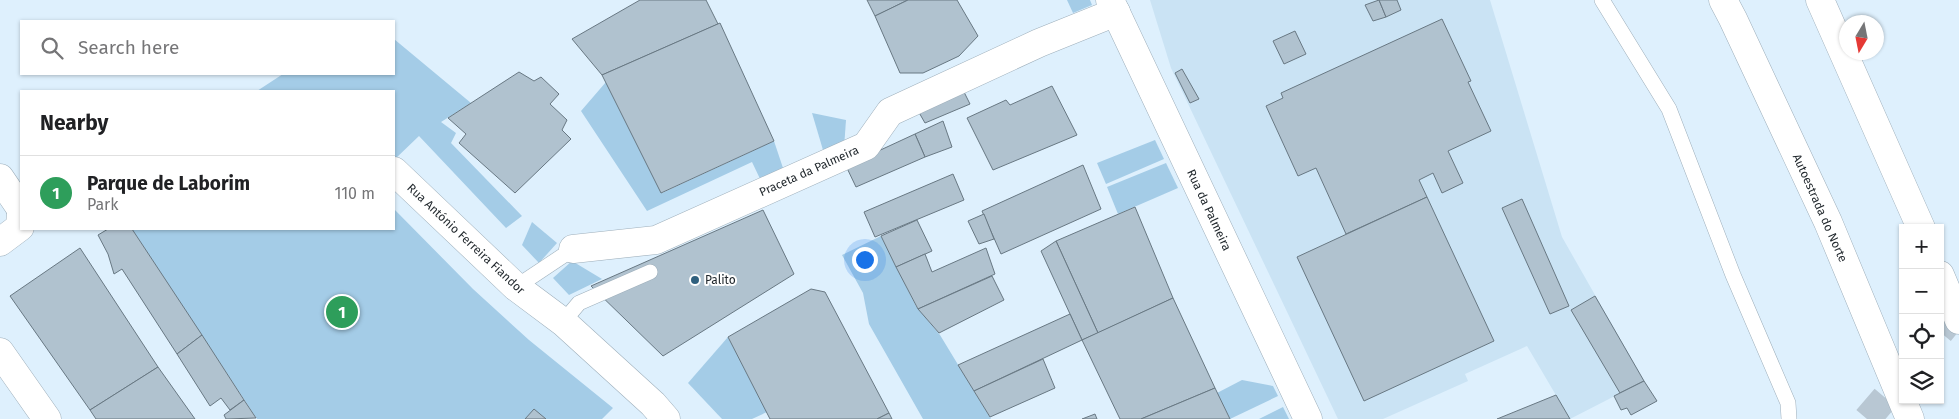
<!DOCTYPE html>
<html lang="en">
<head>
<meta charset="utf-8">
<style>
  body { margin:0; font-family:"Fira Sans",sans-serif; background:#f6f6f6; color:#202124 }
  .controls { position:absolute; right:15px; bottom:15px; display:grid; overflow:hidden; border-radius:0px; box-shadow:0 1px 4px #0004 }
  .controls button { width:45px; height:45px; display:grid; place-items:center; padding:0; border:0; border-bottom:1px solid #e0e0e0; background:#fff; color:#202124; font:25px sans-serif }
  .compass { position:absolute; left:1839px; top:15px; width:45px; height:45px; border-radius:50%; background:#fff; box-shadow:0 1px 4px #0004; rotate:190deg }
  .you { position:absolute; left:864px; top:259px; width:18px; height:18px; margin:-12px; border:4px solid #fff; border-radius:50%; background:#1a73e8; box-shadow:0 0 0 8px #1a73e833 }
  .badge { display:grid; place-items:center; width:32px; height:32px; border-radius:50%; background:#30607e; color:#fff; font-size:16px; font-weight:700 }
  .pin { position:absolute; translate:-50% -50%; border:2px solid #fff; box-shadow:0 1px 5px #0006 }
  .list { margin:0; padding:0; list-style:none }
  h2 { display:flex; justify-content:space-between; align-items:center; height:65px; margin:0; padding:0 20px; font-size:21px }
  h2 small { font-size:16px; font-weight:400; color:#757577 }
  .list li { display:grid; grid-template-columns:32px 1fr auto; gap:15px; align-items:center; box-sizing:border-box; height:75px; padding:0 20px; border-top:1px solid #e0e0e0 }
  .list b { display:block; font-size:19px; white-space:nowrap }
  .list p { margin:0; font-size:16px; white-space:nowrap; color:#757577 }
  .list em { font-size:16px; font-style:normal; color:#757577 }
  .icon { flex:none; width:28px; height:28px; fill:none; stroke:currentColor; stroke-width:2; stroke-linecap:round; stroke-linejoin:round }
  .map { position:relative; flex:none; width:1959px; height:419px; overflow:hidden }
  .search { position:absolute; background:#fff; box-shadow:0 1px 4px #0004; left:20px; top:20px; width:375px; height:55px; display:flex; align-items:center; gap:12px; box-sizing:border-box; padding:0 18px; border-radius:0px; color:#757577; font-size:19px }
  .panel { position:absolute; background:#fff; box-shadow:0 1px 4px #0004; left:20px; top:90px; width:375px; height:140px; border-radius:0px }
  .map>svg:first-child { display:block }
  .built { fill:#cae3f4 }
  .green { fill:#a4cce7 }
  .building { fill:#b0c2cf; stroke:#687883 }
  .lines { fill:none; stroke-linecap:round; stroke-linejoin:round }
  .primary-tunnel { stroke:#b8c7d3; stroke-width:28; stroke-dasharray:28 14; stroke-linecap:butt }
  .service-casing { stroke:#9eafbb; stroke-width:16 }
  .minor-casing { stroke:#9eafbb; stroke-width:29 }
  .motorway-casing { stroke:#9eafbb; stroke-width:29 }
  .service { stroke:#fff; stroke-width:15 }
  .minor { stroke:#fff; stroke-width:28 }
  .motorway { stroke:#fff; stroke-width:28 }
  .poi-dot { fill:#30607e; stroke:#fff; stroke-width:2 }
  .labels { text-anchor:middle; stroke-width:4; stroke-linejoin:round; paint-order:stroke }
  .street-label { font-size:12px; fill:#1e252a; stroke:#fff }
  .poi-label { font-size:12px; fill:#1e252a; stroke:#fff; text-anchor:start }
</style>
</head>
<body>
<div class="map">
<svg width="1959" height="419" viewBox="0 0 1959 419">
  <rect width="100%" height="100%" fill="#def0fd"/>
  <!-- built -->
  <polygon class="built" points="1150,0 1490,0 1562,237 1644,381 1570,419 1527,346 1465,374 1468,381 1383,419 1338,419 1171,68"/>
  <!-- green -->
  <g class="green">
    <polygon points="1067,0 1090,0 1092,5 1073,13"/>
    <polygon points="394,39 471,103 441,122 456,133 451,143 522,216 506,228 419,136 394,160 394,91 257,91 283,74 394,74"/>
    <polygon points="606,82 662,193 774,141 785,174 762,183 752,162 647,211 581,111"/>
    <polygon points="812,113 846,120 844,148 823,150"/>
    <polygon points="1155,140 1164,159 1106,184 1097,163"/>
    <polygon points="1166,163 1178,188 1118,214 1107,187"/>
    <polygon points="394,209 473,289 529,340 613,408 602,419 257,419 132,229 394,229"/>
    <polygon points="532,222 557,243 539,263 522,245"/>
    <polygon points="881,236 916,306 940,335 991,419 923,419 869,324 863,293 842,255"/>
    <polygon points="572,261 602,279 569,295 553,278"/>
    <polygon points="728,337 767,412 752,419 722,419 688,383"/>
    <polygon points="1242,380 1273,386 1278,396 1230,419 1217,393"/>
    <polygon points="1283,407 1289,419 1259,419"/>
  </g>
  <!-- building -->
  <g class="building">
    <polygon points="640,0 706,0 718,24 602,75 572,39"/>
    <polygon points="867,0 908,0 875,16"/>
    <polygon points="908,0 957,0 978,36 959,56 923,73 900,73 875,16"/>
    <polygon points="1379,0 1386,17 1373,21 1365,5"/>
    <polygon points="1379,0 1397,0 1401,10 1386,17"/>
    <polygon points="1442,19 1471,81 1468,82 1491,131 1448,151 1463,183 1442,193 1433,173 1419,180 1427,197 1346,234 1316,168 1298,176 1266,106 1283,98 1281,93"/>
    <polygon points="720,23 774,141 661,193 602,75"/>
    <polygon points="1295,31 1306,54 1284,64 1273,41"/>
    <polygon points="1182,69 1199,99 1190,103 1175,73"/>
    <polygon points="519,72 534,81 541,77 559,94 550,104 567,120 562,130 571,139 515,193 459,143 466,134 448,118"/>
    <polygon points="1052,86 1077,135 993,170 967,118 1006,100 1010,105"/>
    <polygon points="962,88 970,104 925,123 917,109"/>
    <polygon points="943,121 952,147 925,157 915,134"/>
    <polygon points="915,134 925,157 856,187 846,166"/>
    <polygon points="1083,165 1101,209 1001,254 982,211"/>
    <polygon points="953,174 964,200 875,237 864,212"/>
    <polygon points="1427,197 1494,341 1364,401 1297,257"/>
    <polygon points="1522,199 1569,306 1550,314 1502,208"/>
    <polygon points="1135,207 1173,298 1098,333 1056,241"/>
    <polygon points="763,210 794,274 663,356 591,286"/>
    <polygon points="984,214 994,239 979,244 968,221"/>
    <polygon points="917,220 932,251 896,267 881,236"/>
    <polygon points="108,229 132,229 202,335 177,354 122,269 114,274 108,254 98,235"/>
    <polygon points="1056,241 1098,333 1082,340 1041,251"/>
    <polygon points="80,248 158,367 90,410 10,296"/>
    <polygon points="986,248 995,274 918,309 896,267 925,254 932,272"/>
    <polygon points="992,276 1004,300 939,333 918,309"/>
    <polygon points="811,289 825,292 889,413 877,419 770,419 728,337"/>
    <polygon points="1595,296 1644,381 1620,393 1571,310"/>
    <polygon points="1173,298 1215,388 1141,419 1120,419 1082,340"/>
    <polygon points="1070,314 1082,340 974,391 958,365"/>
    <polygon points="202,335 244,400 230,410 221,398 210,406 177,354"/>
    <polygon points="1043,359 1055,388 990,417 974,391"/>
    <polygon points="158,367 195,419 96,419 90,410"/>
    <polygon points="1644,381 1657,401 1631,415 1627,408 1621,410 1614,396"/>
    <polygon points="1215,388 1230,419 1141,419"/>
    <polygon points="1556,395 1570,419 1497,419"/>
    <polygon points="244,400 256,418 226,419 224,415"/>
    <polygon points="534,409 546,419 525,419"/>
    <polygon points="889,413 892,419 877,419"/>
    <polygon points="1095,414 1097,419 1082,419"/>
  </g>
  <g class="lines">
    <!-- primary-tunnel -->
    <g class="primary-tunnel">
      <polyline points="1940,332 1959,309"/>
      <polyline points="1867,419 1903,377"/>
    </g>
    <!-- service casing -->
    <g class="service-casing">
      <g id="service">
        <polyline points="1602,0 1669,109 1733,275 1788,403 1789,419"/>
        <polyline points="516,287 573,249"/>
        <polyline points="563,322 579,303 650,272"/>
      </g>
    </g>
    <!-- minor casing -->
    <g class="minor-casing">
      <g id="minor">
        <polyline points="1110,0 1308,419"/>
        <polyline points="394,171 516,287 563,322 653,404 666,419"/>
        <polyline points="0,178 21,209"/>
        <polyline points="0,242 20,227 21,213"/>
        <polyline points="573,249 656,240 866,146 890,112 1039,43 1116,12"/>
        <polyline points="0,352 47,419"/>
      </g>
    </g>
    <!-- motorway casing -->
    <g class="motorway-casing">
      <g id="motorway">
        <polyline points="1723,0 1733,19 1828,222 1910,419"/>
        <polyline points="1820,0 1921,228"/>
        <polyline points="1940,275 1959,320"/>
      </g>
    </g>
    <!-- service -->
    <use href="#service" class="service"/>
    <!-- minor -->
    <use href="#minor" class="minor"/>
    <!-- motorway -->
    <use href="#motorway" class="motorway"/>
  </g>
  <!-- markers -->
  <circle class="poi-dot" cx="695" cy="280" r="5"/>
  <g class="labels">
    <!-- street labels -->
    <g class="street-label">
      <text transform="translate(809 171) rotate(-24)" y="4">Praceta da Palmeira</text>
      <text transform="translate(1820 208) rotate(66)" y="4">Autoestrada do Norte</text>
      <text transform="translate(1209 210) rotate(65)" y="4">Rua da Palmeira</text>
      <text transform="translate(466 239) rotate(43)" y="4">Rua António Ferreira Fiandor</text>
    </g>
    <!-- poi labels -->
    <g class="poi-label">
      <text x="705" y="284">Palito</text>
    </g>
  </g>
</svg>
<div class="controls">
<button>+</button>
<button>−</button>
<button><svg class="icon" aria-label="locate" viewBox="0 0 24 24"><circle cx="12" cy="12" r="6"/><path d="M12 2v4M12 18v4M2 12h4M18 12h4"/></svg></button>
<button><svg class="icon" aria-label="layers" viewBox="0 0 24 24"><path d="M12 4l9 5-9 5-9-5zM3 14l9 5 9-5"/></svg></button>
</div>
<svg class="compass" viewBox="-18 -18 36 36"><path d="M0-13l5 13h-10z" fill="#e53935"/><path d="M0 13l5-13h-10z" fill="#757577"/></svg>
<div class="you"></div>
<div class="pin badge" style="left:342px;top:312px;background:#2e9e5b">1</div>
<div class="search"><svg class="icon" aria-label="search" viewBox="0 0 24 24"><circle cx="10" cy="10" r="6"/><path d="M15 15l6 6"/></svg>Search here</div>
<section class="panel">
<h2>Nearby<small></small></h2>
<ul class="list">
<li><span class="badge" style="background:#2e9e5b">1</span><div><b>Parque de Laborim</b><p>Park</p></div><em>110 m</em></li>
</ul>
</section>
</div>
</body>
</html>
